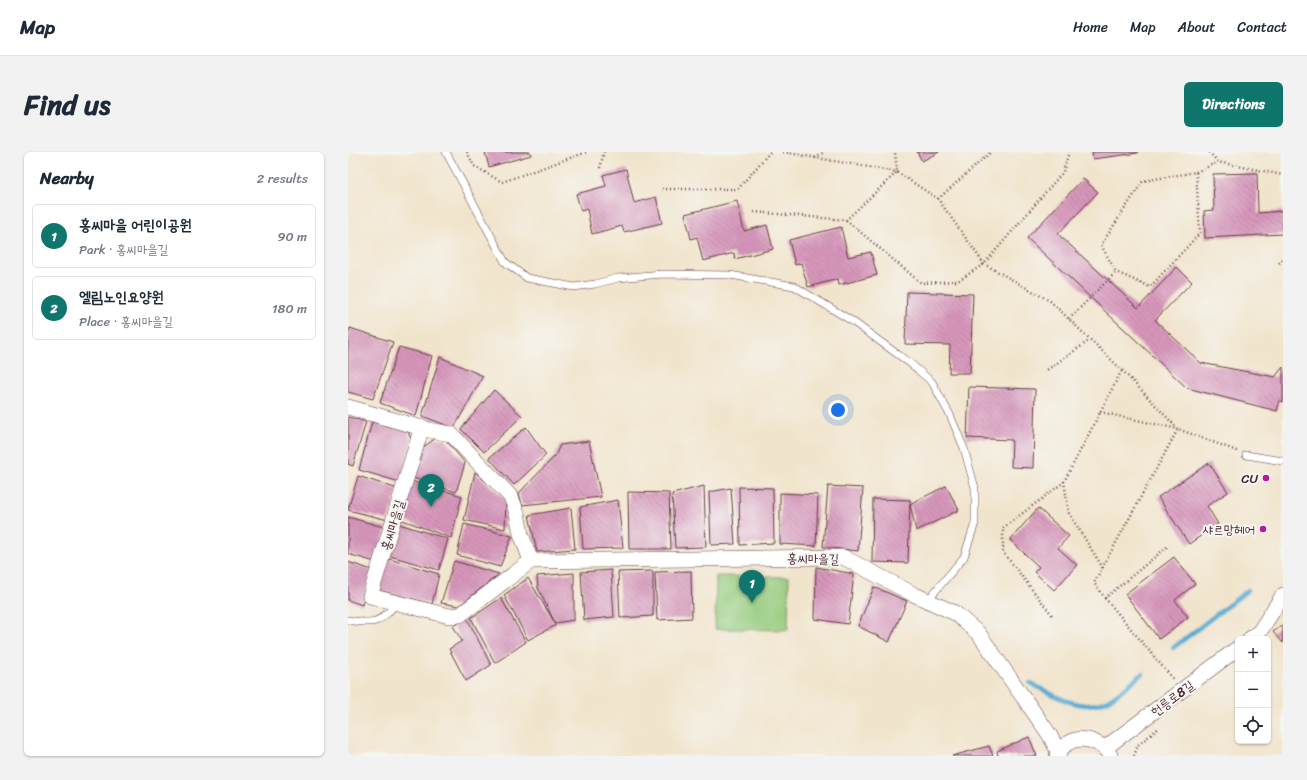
<!DOCTYPE html>
<html lang="en">
<head>
<meta charset="utf-8">
<style>
  body { margin:0; font-family:Sriracha,"Poor Story",sans-serif; background:#f2f2f3; color:#1f2937 }
  .controls { position:absolute; right:12px; bottom:12px; display:grid; overflow:hidden; border-radius:6px; box-shadow:0 1px 3px #0004 }
  .controls button { width:36px; height:36px; display:grid; place-items:center; padding:0; border:0; border-bottom:1px solid #e0e1e3; background:#fff; color:#1f2937; font:20px sans-serif }
  .you { position:absolute; left:490px; top:258px; width:14px; height:14px; margin:-10px; border:3px solid #fff; border-radius:50%; background:#1a73e8; box-shadow:0 0 0 6px #1a73e833 }
  .badge { display:grid; place-items:center; width:26px; height:26px; border-radius:50%; background:#0f766e; color:#fff; font-size:13px; font-weight:700 }
  .pin { position:absolute; translate:-50% -33px; filter:drop-shadow(0 1px 2px #0008) }
  .pin::after { content:''; position:absolute; top:21px; width:14px; height:12px; background:inherit; clip-path:polygon(0 0,100% 0,50% 100%) }
  .list { margin:0; padding:0; list-style:none }
  h2 { display:flex; justify-content:space-between; align-items:center; height:52px; margin:0; padding:0 16px; font-size:17px }
  h2 small { font-size:13px; font-weight:400; color:#747a83 }
  .list li { display:grid; grid-template-columns:26px 1fr auto; gap:12px; align-items:center; box-sizing:border-box; height:64px; margin:0 8px 8px; padding:0 8px; border:1px solid #e0e1e3; border-radius:6px }
  .list b { display:block; font-size:15px; white-space:nowrap }
  .list p { margin:0; font-size:13px; white-space:nowrap; color:#747a83 }
  .list em { font-size:13px; font-style:normal; color:#747a83 }
  .icon { flex:none; width:22px; height:22px; fill:none; stroke:currentColor; stroke-width:2; stroke-linecap:round; stroke-linejoin:round }
  .map { position:relative; flex:none; width:935px; height:604px; overflow:hidden; border-radius:6px }
  header { display:flex; align-items:center; gap:24px; box-sizing:border-box; height:56px; padding:0 20px; background:#fff; border-bottom:1px solid #e0e1e3 }
  header strong { font-size:19px }
  nav { display:flex; gap:22px; margin-inline-start:auto; font-size:14px }
  .intro { display:flex; align-items:center; justify-content:space-between; box-sizing:border-box; height:96px; padding:0 24px }
  h1 { margin:0; font-size:28px }
  .button { padding:10px 18px; border-radius:6px; background:#0f766e; color:#fff; font-size:14px; font-weight:700 }
  main { display:flex; gap:24px; padding:0 24px }
  aside { flex:1; background:#fff; border-radius:6px; box-shadow:0 1px 3px #0004 }
  .map>svg:first-child { display:block }
  .green { fill:#94cb7d; stroke:#6f7554 }
  .lines { fill:none; stroke-linecap:round; stroke-linejoin:round }
  .stream { stroke:#55aad1; stroke-width:4.5 }
  .building { fill:url(#building-back-hatch) }
  .service-casing { stroke:#633d43; stroke-width:8 }
  .minor-casing { stroke:#633d43; stroke-width:16 }
  .path { stroke:#633d43; stroke-width:2.5; stroke-dasharray:1 3; stroke-linecap:butt }
  .service { stroke:#fff; stroke-width:7 }
  .minor { stroke:#fff; stroke-width:15 }
  .poi-dot { fill:#b5179e; stroke:#f6f6f2; stroke-width:1.5 }
  .labels { text-anchor:middle; stroke-width:4; stroke-linejoin:round; paint-order:stroke }
  .poi-label { font-size:13px; fill:#4a1f2b; stroke:#f6f6f2; text-anchor:end }
  .street-label { font-size:13px; fill:#4a1f2b; stroke:#f6f6f2 }
</style>
</head>
<body>
<header>
<strong>Map</strong>
<nav><a>Home</a><a>Map</a><a>About</a><a>Contact</a></nav>
</header>
<div class="intro"><h1>Find us</h1><a class="button">Directions</a></div>
<main>
<aside>
<h2>Nearby<small>2 results</small></h2>
<ul class="list">
<li><span class="badge">1</span><div><b>홍씨마을 어린이공원</b><p>Park · 홍씨마을길</p></div><em>90 m</em></li>
<li><span class="badge">2</span><div><b>엘림노인요양원</b><p>Place · 홍씨마을길</p></div><em>180 m</em></li>
</ul>
</aside>
<div class="map">
<svg width="935" height="604" viewBox="0 0 935 604">
  <defs>
    <pattern id="building-back-hatch" width="6" height="6" patternUnits="userSpaceOnUse"><rect width="6" height="6" fill="#d796bb"/><path d="M-1 5l2 2M0 0l6 6M5-1l2 2" fill="none" stroke="#b07a98"/></pattern>
  </defs>
  <rect width="100%" height="100%" fill="#f6f6f2"/>
  <filter id="ink" filterUnits="userSpaceOnUse"><feTurbulence type="fractalNoise" baseFrequency=".025" numOctaves="2"/><feDisplacementMap in="SourceGraphic" scale="8" xChannelSelector="R" yChannelSelector="G"/><feConvolveMatrix kernelMatrix="1 2 1 2 8 2 1 2 1" color-interpolation-filters="sRGB"/></filter>
  <filter id="wash" filterUnits="userSpaceOnUse"><feTurbulence type="fractalNoise" baseFrequency=".012" numOctaves="4" result="noise"/><feDisplacementMap in="SourceGraphic" scale="16" xChannelSelector="R" yChannelSelector="G"/><feGaussianBlur stdDeviation="0.9" result="paint"/><feColorMatrix in="noise" values="0 0 0 0 0 0 0 0 0 0 0 0 0 0 0 0 0 1.4 0 .05"/><feComposite in="paint" operator="in"/></filter>
  <g filter="url(#wash)">
    <rect width="100%" height="100%" fill="#f1e4cc"/>
    <!-- green -->
    <polygon class="green" points="368,424 441,425 440,478 367,477"/>
    <g class="lines">
      <!-- stream -->
      <g class="stream">
        <polyline points="825,496 900,438"/>
        <path d="M682 531C704 542 730 560 756 550 768 545 783 530 794 522"/>
      </g>
    </g>
    <g id="blocks">
      <!-- building -->
      <g class="building">
        <polygon points="137,0 182,0 183,3 141,15"/>
        <polygon points="569,0 591,0 574,9"/>
        <polygon points="744,0 790,0 790,1 745,7"/>
        <polygon points="278,17 286,51 308,45 314,71 276,80 274,74 244,82 239,57 233,59 228,42 258,34 255,23"/>
        <polygon points="909,21 910,61 934,59 935,82 857,86 856,59 866,58 865,22"/>
        <polygon points="735,27 750,40 710,82 790,156 829,115 844,130 807,168 853,211 927,225 935,215 935,250 932,248 929,259 839,236 679,86"/>
        <polygon points="389,49 396,79 419,73 425,97 387,107 386,101 355,109 349,85 343,87 337,62"/>
        <polygon points="493,75 500,105 523,100 529,123 491,133 490,127 460,135 453,111 447,113 441,88"/>
        <polygon points="559,140 625,142 622,221 601,221 602,193 557,192"/>
        <polygon points="2,176 45,190 25,247 0,240 0,183"/>
        <polygon points="51,195 84,204 68,264 32,251"/>
        <polygon points="92,205 135,224 106,276 74,264"/>
        <polygon points="621,235 687,237 685,316 663,315 664,288 619,286"/>
        <polygon points="146,238 174,264 136,300 113,277"/>
        <polygon points="0,265 18,270 5,314 0,312"/>
        <polygon points="24,270 59,277 64,290 52,330 11,318"/>
        <polygon points="178,275 198,303 166,333 141,306"/>
        <polygon points="88,286 97,287 117,311 108,340 65,326 74,296"/>
        <polygon points="241,289 253,345 174,353 171,341 207,304 212,293"/>
        <polygon points="861,311 880,340 859,354 870,372 841,392 810,345"/>
        <polygon points="127,320 158,348 157,377 116,368"/>
        <polygon points="10,324 50,337 40,368 0,358"/>
        <polygon points="63,329 114,344 103,386 52,367"/>
        <polygon points="356,334 358,395 327,396 324,342"/>
        <polygon points="480,334 515,336 510,399 475,395"/>
        <polygon points="598,334 611,358 568,379 562,352"/>
        <polygon points="391,335 425,336 426,391 392,393"/>
        <polygon points="383,336 387,392 363,393 361,340"/>
        <polygon points="280,340 321,341 323,397 281,397"/>
        <polygon points="432,341 470,343 468,394 432,392"/>
        <polygon points="525,347 562,348 560,411 524,410"/>
        <polygon points="270,348 275,396 235,397 232,355"/>
        <polygon points="223,356 227,397 189,400 181,363"/>
        <polygon points="690,356 721,384 710,396 729,413 706,438 686,420 691,415 662,388"/>
        <polygon points="0,365 39,376 27,410 0,402"/>
        <polygon points="51,372 100,387 91,418 42,404"/>
        <polygon points="116,372 164,384 152,415 109,403"/>
        <polygon points="826,405 847,432 827,448 840,465 811,487 777,442"/>
        <polygon points="41,407 91,422 84,452 30,438"/>
        <polygon points="106,409 151,422 111,454 93,451"/>
        <polygon points="0,410 24,418 14,453 0,448"/>
        <polygon points="468,415 506,422 500,472 467,467"/>
        <polygon points="263,418 266,465 236,468 233,420"/>
        <polygon points="305,419 305,464 272,466 270,420"/>
        <polygon points="343,419 344,466 309,468 307,420"/>
        <polygon points="226,421 226,468 207,471 190,436 189,424"/>
        <polygon points="180,426 208,473 180,488 156,443"/>
        <polygon points="526,435 559,449 541,490 510,474"/>
        <polygon points="153,446 178,490 147,511 123,466"/>
        <polygon points="119,466 143,513 118,529 101,497 114,489 105,474"/>
        <polygon points="935,473 935,491 925,480"/>
        <polygon points="681,585 689,604 650,604 649,599"/>
        <polygon points="641,594 645,604 604,604"/>
      </g>
    </g>
  </g>
  <g filter="url(#ink)">
    <use href="#blocks" fill-opacity="0" stroke="#633d43" stroke-width="1"/>
    <g class="lines">
      <!-- service casing -->
      <g class="service-casing">
        <g id="service">
          <polyline points="98,0 157,110 179,126 226,135 247,132 270,126 314,122 382,123 446,134 504,169 563,212 584,230 602,263 616,296 627,336 627,371 616,405 579,449"/>
          <polyline points="898,303 935,309"/>
          <path d="M0 468C27 473 31 471 49 451"/>
        </g>
      </g>
      <!-- minor casing -->
      <g class="minor-casing">
        <g id="minor">
          <polyline points="0,255 81,278 103,282 163,345 169,361 173,382 183,409 495,405 565,442 607,461 631,482 701,582 711,601"/>
          <polyline points="74,275 22,444 101,464 112,463 183,409"/>
          <polyline points="902,487 912,479 935,443"/>
          <polyline points="757,596 890,496"/>
          <path d="M709 604C720 580 749 584 762 603"/>
        </g>
      </g>
      <!-- path -->
      <g class="path">
        <polyline points="119,0 126,14 154,30 239,0"/>
        <polyline points="435,0 549,20 590,47 636,112 702,149 774,218 830,277 752,260"/>
        <polyline points="861,0 870,10 935,23"/>
        <polyline points="467,6 476,0"/>
        <polyline points="252,16 256,0"/>
        <polyline points="848,20 870,10"/>
        <polyline points="314,37 390,37 422,0"/>
        <polyline points="590,47 643,0"/>
        <polyline points="406,60 498,68 549,20 547,0"/>
        <polyline points="498,68 573,131 610,129 636,112 715,20 721,0"/>
        <polyline points="931,111 935,107"/>
        <polyline points="721,167 768,120 753,93 795,29 848,20 852,81 802,135 768,120"/>
        <polyline points="696,220 742,188"/>
        <polyline points="819,395 757,446 746,431 830,277 889,299"/>
        <polyline points="755,416 721,361 716,330 774,218"/>
        <polyline points="757,446 825,527"/>
        <polyline points="704,463 655,400 655,376 716,330"/>
        <polyline points="786,604 790,593 811,576"/>
      </g>
      <!-- service -->
      <use href="#service" class="service"/>
      <!-- minor -->
      <use href="#minor" class="minor"/>
    </g>
  </g>
  <!-- markers -->
  <g class="poi-dot">
    <circle cx="918" cy="326" r="4"/>
    <circle cx="915" cy="377" r="4"/>
  </g>
  <g class="labels">
    <!-- poi labels -->
    <g class="poi-label">
      <text x="910" y="331">CU</text>
      <text x="907" y="382">샤르망헤어</text>
    </g>
    <!-- street labels -->
    <g class="street-label">
      <text transform="translate(44 373) rotate(-73)" y="5">홍씨마을길</text>
      <text transform="translate(465 406) rotate(1)" y="5">홍씨마을길</text>
      <text transform="translate(824 546) rotate(-37)" y="5">헌릉로8길</text>
    </g>
  </g>
</svg>
<div class="controls">
<button>+</button>
<button>−</button>
<button><svg class="icon" aria-label="locate" viewBox="0 0 24 24"><circle cx="12" cy="12" r="6"/><path d="M12 2v4M12 18v4M2 12h4M18 12h4"/></svg></button>
</div>
<div class="you"></div>
<div class="pin badge" style="left:404px;top:451px">1</div>
<div class="pin badge" style="left:83px;top:355px">2</div>
</div>
</main>
</body>
</html>
